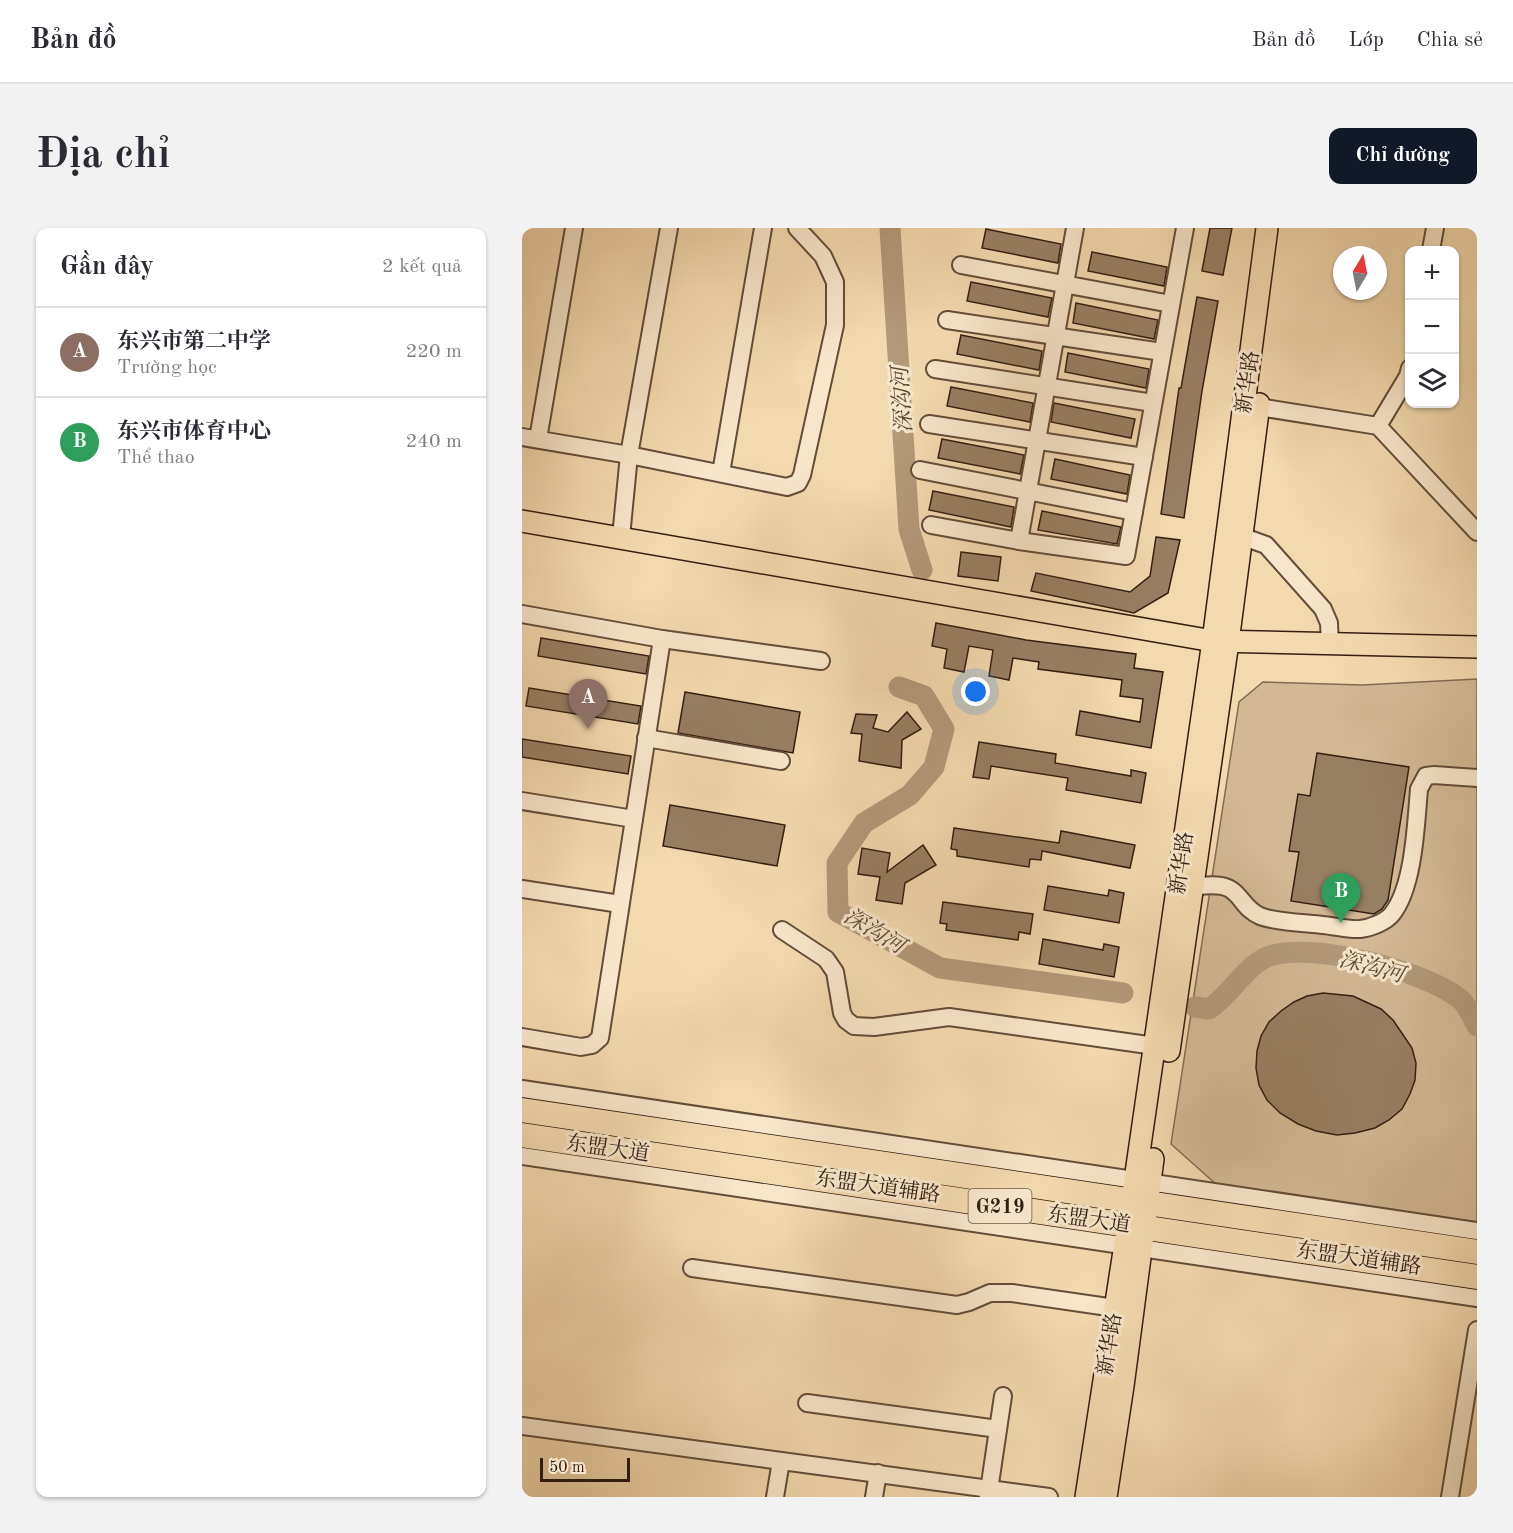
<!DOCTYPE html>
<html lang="vi">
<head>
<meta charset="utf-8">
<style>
  body { margin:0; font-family:"Old Standard TT","Noto Serif SC",serif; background:#f2f2f3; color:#2b2b33 }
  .controls { position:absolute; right:18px; top:18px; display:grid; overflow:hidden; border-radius:12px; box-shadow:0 2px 4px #0004 }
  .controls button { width:54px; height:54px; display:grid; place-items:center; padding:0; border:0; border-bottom:2px solid #e1e1e2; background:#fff; color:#2b2b33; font:30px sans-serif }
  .compass { position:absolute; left:811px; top:18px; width:54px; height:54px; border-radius:50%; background:#fff; box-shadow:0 2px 4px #0004; rotate:10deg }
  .scale { position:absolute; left:18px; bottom:15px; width:90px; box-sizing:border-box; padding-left:6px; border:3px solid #331e10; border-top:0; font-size:16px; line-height:21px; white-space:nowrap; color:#331e10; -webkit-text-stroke:4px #f7e6ca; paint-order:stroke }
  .you { position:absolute; left:454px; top:464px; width:21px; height:21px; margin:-15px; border:4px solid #fff; border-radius:50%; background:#1a73e8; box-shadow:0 0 0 9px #1a73e833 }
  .badge { display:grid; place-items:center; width:39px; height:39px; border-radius:50%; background:#111827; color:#fff; font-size:20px; font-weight:700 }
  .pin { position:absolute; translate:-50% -50px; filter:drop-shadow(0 2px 3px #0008) }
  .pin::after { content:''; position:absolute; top:32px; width:21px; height:18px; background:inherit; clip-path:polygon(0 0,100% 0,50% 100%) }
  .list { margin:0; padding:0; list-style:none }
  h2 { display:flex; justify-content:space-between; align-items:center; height:78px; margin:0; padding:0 24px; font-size:26px }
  h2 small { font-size:20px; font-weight:400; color:#7c7c81 }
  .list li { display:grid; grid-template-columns:39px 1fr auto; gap:18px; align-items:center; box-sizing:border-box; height:90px; padding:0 24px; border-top:2px solid #e1e1e2 }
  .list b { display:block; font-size:22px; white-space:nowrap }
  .list p { margin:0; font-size:20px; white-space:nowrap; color:#7c7c81 }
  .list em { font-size:20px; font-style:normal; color:#7c7c81 }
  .icon { flex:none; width:33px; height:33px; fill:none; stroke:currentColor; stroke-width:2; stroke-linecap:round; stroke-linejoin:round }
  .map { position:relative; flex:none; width:955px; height:1269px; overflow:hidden; border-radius:12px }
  header { display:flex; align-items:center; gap:36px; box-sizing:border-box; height:84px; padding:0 30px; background:#fff; border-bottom:2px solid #e1e1e2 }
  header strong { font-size:28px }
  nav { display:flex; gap:33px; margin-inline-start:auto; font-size:21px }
  .intro { display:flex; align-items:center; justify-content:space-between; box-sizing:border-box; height:144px; padding:0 36px }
  h1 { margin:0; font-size:42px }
  .button { padding:15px 27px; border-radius:12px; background:#111827; color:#fff; font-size:21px; font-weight:700 }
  main { display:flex; gap:36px; padding:0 36px }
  aside { flex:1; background:#fff; border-radius:12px; box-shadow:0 2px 4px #0004 }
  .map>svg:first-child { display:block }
  .green { fill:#d2b993; stroke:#826c52; stroke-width:1.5 }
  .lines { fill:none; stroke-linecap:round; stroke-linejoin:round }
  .river { stroke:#b29978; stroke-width:21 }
  .building { fill:#977f62; stroke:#331e10; stroke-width:1.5 }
  .minor-casing { stroke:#634d38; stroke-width:20 }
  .major-casing { stroke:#331e10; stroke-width:24 }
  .highway-casing { stroke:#331e10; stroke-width:27 }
  .minor { stroke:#f7e6ca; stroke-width:16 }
  .major { stroke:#f3d9ae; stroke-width:21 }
  .highway { stroke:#f3d9ae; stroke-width:24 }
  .labels { text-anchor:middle; stroke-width:6; stroke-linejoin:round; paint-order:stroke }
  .shield { fill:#f7e6ca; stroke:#6e5a48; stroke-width:1.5 }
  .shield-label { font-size:20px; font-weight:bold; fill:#331e10 }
  .street-label { font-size:21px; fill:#331e10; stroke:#f7e6ca }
  .water-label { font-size:22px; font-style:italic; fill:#5f4934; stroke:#f7e6ca }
</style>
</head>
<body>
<header>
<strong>Bản đồ</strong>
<nav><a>Bản đồ</a><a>Lớp</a><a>Chia sẻ</a></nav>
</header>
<div class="intro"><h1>Địa chỉ</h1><a class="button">Chỉ đường</a></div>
<main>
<aside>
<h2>Gần đây<small>2 kết quả</small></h2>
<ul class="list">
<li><span class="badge" style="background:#8d6e63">A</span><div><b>东兴市第二中学</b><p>Trường học</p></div><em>220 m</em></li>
<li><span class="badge" style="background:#2e9e5b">B</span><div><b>东兴市体育中心</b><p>Thể thao</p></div><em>240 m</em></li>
</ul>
</aside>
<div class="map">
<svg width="955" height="1269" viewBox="0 0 955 1269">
  <rect width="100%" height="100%" fill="#f3d9ae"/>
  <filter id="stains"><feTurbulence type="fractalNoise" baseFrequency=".00333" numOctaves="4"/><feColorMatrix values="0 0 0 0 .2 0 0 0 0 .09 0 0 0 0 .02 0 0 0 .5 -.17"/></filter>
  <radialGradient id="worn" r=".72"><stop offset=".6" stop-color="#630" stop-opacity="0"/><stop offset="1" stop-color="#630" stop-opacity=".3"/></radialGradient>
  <!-- green -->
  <polygon class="green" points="955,451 955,994 695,957 649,916 717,474 741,454 840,457"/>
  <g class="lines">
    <!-- river -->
    <g class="river">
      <polyline points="368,0 387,301 400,342"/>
      <polyline points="377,459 402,468 422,501 412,539 388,567 342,595 315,635 316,684 418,740 601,765"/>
      <path d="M673 779 687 781C707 768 725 737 745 729 786 712 904 743 938 771 945 777 950 789 955 798"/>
    </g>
  </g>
  <!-- building -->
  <g class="building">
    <polygon points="688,0 710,0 701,47 680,43"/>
    <polygon points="464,1 539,16 536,35 460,20"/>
    <polygon points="570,24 645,39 642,58 566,43"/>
    <polygon points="449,54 530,70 526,89 445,73"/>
    <polygon points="675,69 696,73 680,163 662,290 639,286 657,160 659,160"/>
    <polygon points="554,75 636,92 632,111 551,95"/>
    <polygon points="439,107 520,123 517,142 435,126"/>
    <polygon points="546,125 627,141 624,160 543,144"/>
    <polygon points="429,159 511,175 508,194 425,178"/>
    <polygon points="532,175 613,191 609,210 529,194"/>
    <polygon points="420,211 502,227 498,246 416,230"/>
    <polygon points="533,231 608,247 605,266 529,251"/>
    <polygon points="411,263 492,279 489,299 407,282"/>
    <polygon points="520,283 599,299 595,316 516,302"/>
    <polygon points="634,309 658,312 646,365 612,385 509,363 514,345 608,364 628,348"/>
    <polygon points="439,324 479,329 476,353 436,348"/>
    <polygon points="414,395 504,412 614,426 612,440 641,444 629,520 554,507 558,483 618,494 621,471 598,468 600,452 516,441 517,434 491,430 487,452 467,448 471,422 447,418 442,444 422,440 425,421 410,418"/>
    <polygon points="19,410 127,428 124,446 16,428"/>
    <polygon points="7,460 119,478 116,496 4,478"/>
    <polygon points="163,464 278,484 271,525 156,505"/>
    <polygon points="385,484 399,501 380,512 379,540 337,533 340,506 329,505 334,486 355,487 351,500 366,504"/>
    <polygon points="0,511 109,528 106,546 0,529"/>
    <polygon points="457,514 534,526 533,535 609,548 609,542 624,545 619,575 544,562 546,550 469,538 467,551 451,549"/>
    <polygon points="795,525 887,539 866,672 860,681 852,686 769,673 777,624 767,623 776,566 788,568"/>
    <polygon points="148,577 263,597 255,638 141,618"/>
    <polygon points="432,600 537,615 539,603 613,617 608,640 520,623 519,632 508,631 507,639 435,628 435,622 429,621"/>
    <polygon points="401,617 414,637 383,655 380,676 354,672 358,649 336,646 340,620 368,625 365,644"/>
    <polygon points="526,658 586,668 587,662 602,665 597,695 522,682"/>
    <polygon points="421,674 511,686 508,706 497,704 496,712 424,702 425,696 418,695"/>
    <polygon points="521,711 581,722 582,716 597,719 592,749 517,736"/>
    <polygon points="801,765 831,768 859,781 871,792 890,820 894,835 893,852 888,866 880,881 867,892 853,900 833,905 815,907 794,903 776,896 758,885 745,872 737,857 734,840 735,823 739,808 747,794 759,783 772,774 785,768"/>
  </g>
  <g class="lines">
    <!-- minor casing -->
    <g class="minor-casing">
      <g id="minor">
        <polyline points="909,22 913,0"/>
        <polyline points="439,37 649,76"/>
        <polyline points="425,92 640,124"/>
        <polyline points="413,141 631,175"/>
        <polyline points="737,179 856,198 955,304"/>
        <polyline points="407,196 622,229"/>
        <polyline points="856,198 886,148 888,140"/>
        <polyline points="0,209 107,227 265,259 276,255 280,247 313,97 313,54 301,28 275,0"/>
        <polyline points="16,211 52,0"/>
        <polyline points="398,242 612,284"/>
        <polyline points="199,245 241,0"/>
        <polyline points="409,297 497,313 604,328 663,0"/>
        <polyline points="719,308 744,317 801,381 807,395 808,417"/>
        <polyline points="99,309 107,227 147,0"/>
        <polyline points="497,313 553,0"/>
        <polyline points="0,386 140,411 78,810 70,817 59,819 0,809"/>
        <polyline points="140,411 299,433"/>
        <polyline points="124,510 259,533"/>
        <polyline points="0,573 112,591"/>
        <path d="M671 658C682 658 698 655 708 661 720 668 722 681 738 688 752 694 784 695 801 697 813 698 826 702 838 701 848 700 864 694 870 686 892 659 894 595 897 561L904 548 912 547 955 550"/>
        <polyline points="0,661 98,676"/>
        <polyline points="260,702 304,731 313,744 320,785 324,792 332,798 352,799 427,789 633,818"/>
        <polyline points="0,861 955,1003"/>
        <polyline points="0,928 955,1070"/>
        <polyline points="170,1040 435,1077 447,1074 468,1065 490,1065 593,1080"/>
        <polyline points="285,1175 476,1201"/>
        <polyline points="0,1198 527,1269"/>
        <polyline points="253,1269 259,1233"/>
        <polyline points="352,1269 356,1245"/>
        <polyline points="466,1269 481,1168"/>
        <polyline points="928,1269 955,1102"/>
      </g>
    </g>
    <!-- major casing -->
    <g class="major-casing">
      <g id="major">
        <polyline points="0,293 691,413 955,419"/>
        <polyline points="647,823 706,414 737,176"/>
        <polyline points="564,1269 613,952 691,413 745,0"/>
        <polyline points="584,1269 601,1158 631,931"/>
      </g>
    </g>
    <!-- highway casing -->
    <g class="highway-casing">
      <g id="highway">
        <polyline points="0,882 955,1024"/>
        <polyline points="0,907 955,1049"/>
      </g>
    </g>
    <!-- minor -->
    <use href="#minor" class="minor"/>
    <!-- major -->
    <use href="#major" class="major"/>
    <!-- highway -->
    <use href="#highway" class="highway"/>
  </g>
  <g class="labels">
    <!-- shield labels -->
    <rect class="shield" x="446.5" y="961" width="63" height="34" rx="4.5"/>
    <g class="shield-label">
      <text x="478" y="985">G219</text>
    </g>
    <!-- street labels -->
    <g class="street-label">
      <text transform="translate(725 154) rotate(-82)" y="7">新华路</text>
      <text transform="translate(659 635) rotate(-82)" y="7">新华路</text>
      <text transform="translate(86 920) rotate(8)" y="7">东盟大道</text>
      <text transform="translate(356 958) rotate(8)" y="7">东盟大道辅路</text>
      <text transform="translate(567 991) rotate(8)" y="7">东盟大道</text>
      <text transform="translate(837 1030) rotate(8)" y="7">东盟大道辅路</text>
      <text transform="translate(587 1116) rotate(-81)" y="7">新华路</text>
    </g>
    <!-- water labels -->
    <g class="water-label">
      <text transform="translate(379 172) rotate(-94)" y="8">深沟河</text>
      <text transform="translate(353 702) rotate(31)" y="8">深沟河</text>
      <text transform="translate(850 738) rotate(15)" y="8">深沟河</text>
    </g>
  </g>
  <rect width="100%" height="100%" filter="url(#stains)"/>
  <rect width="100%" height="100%" fill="url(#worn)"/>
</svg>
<div class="controls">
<button>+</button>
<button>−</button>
<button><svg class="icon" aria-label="layers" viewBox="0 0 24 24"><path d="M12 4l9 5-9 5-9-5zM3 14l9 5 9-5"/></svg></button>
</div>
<svg class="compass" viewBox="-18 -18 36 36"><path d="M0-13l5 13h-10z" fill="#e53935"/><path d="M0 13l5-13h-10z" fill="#7c7c81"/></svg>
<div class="scale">50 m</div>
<div class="you"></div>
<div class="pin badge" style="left:66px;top:501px;background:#8d6e63">A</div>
<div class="pin badge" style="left:819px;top:695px;background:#2e9e5b">B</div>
</div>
</main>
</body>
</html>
